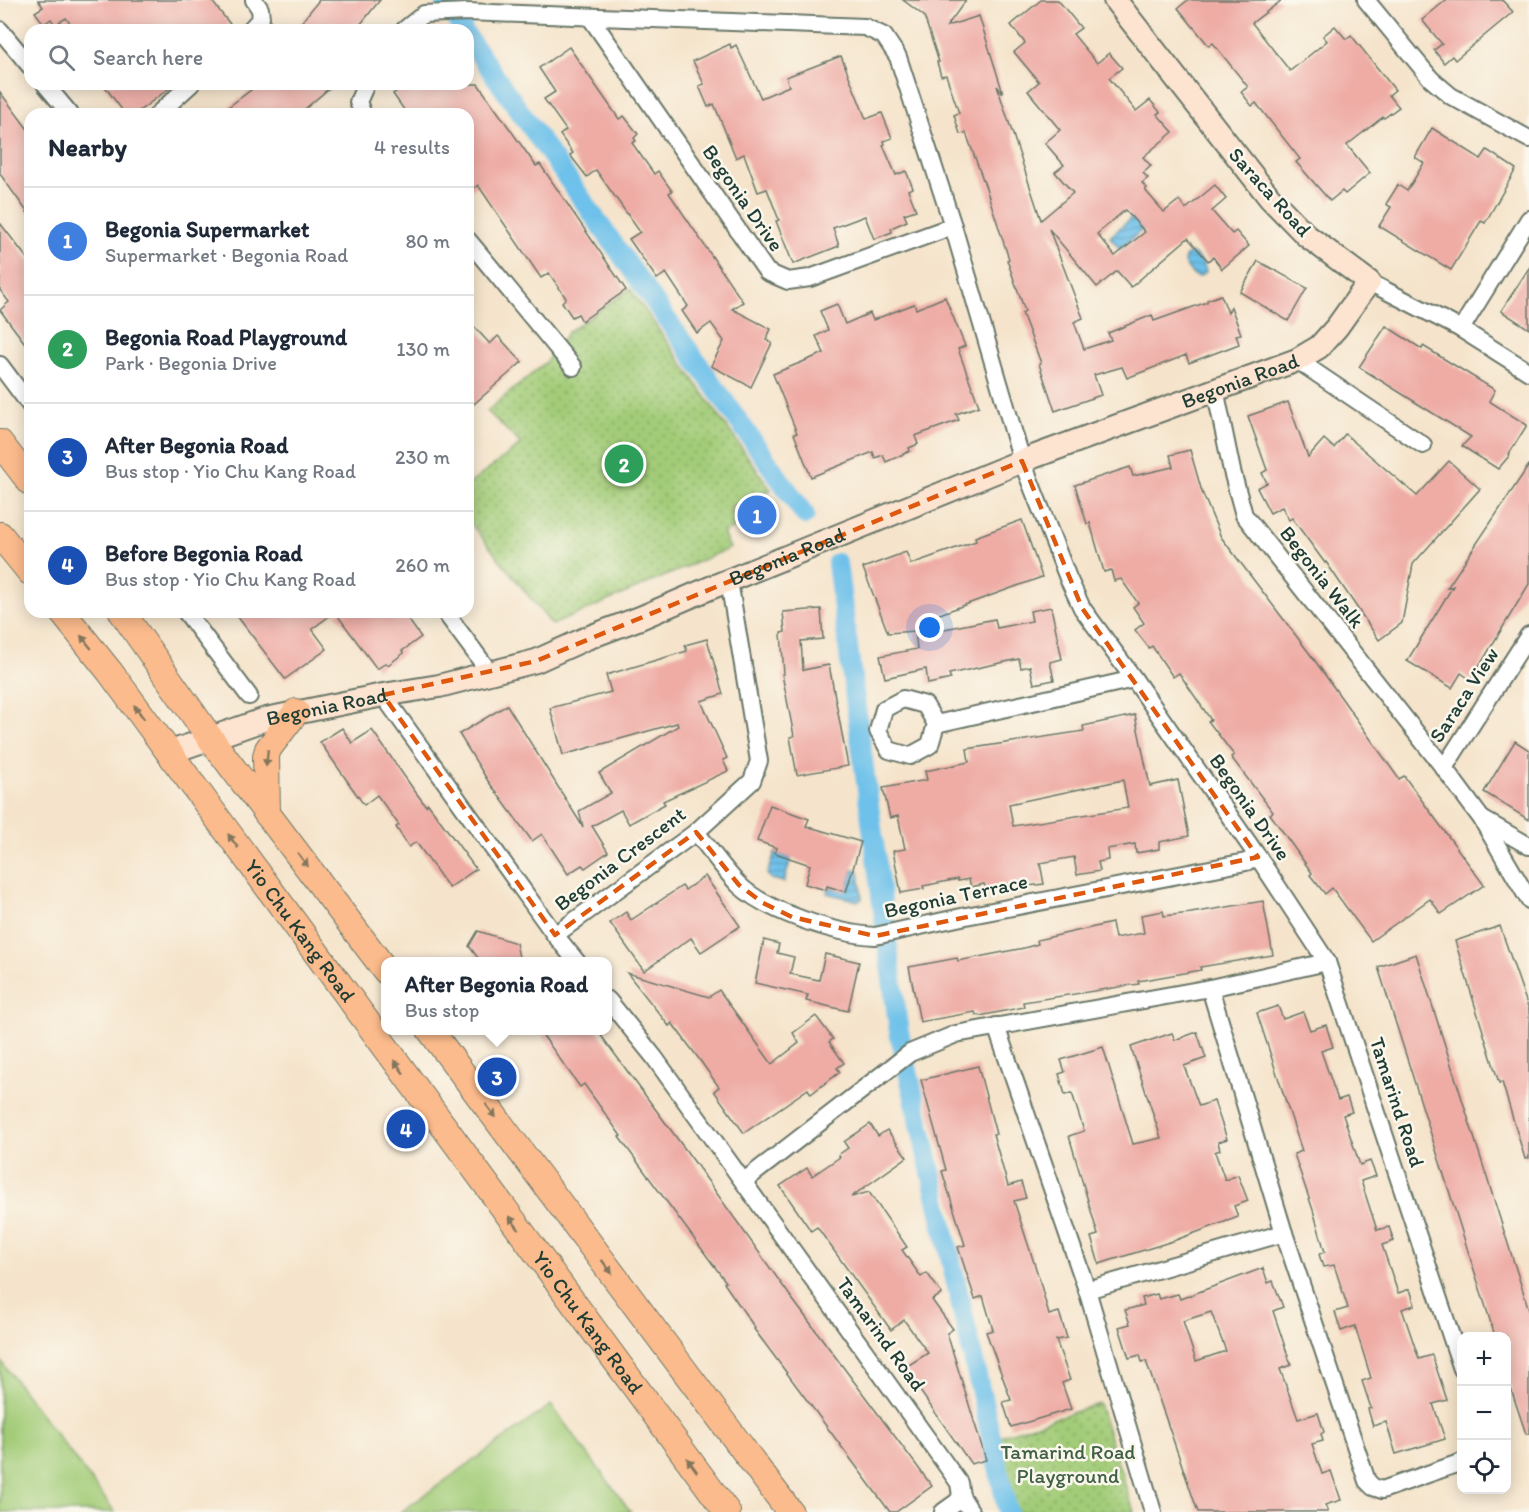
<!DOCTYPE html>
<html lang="en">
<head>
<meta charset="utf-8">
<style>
  body { margin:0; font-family:Itim,sans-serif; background:#f2f2f3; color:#1f2937 }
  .controls { position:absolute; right:18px; bottom:18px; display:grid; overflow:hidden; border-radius:12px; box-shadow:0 3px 15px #0003 }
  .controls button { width:54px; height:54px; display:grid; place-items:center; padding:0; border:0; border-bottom:2px solid #e0e1e3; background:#fff; color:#1f2937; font:30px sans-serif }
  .you { position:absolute; left:930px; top:628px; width:21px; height:21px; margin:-15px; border:4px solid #fff; border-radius:50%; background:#1a73e8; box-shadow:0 0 0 9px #1a73e833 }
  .badge { display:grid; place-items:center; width:39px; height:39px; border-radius:50%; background:#c8321e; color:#fff; font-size:20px; font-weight:700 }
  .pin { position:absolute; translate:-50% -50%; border:3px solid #fff; box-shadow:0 2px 6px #0006 }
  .popup { position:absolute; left:381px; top:957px; width:231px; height:78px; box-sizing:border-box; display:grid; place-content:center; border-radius:12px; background:#fff; filter:drop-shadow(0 2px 4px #0005); font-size:20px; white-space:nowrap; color:#747a83 }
  .popup b { font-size:22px; color:#1f2937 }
  .popup::after { content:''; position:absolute; left:50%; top:100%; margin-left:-12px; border:12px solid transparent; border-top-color:#fff }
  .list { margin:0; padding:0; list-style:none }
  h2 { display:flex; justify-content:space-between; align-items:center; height:78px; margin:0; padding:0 24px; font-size:26px }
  h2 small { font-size:20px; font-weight:400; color:#747a83 }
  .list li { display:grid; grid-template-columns:39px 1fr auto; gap:18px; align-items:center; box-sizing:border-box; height:108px; padding:0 24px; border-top:2px solid #e0e1e3 }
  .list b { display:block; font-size:22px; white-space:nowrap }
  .list p { margin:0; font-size:20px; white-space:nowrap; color:#747a83 }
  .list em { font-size:20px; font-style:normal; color:#747a83 }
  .icon { flex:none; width:33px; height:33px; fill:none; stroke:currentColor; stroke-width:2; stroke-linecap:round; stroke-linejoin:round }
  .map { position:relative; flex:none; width:1529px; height:1512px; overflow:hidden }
  .search { position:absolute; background:#fff; box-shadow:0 3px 15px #0003; left:24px; top:24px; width:450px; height:66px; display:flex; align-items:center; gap:15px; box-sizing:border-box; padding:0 21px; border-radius:18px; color:#747a83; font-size:22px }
  .panel { position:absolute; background:#fff; box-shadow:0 3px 15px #0003; left:24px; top:108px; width:450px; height:510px; border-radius:18px }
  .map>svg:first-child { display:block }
  .grass { fill:#a3cc78; stroke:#618456; stroke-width:1.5 }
  .park { fill:url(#park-dots); stroke:#618456; stroke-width:1.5 }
  .water { fill:url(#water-rules); stroke:#467f8f; stroke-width:1.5 }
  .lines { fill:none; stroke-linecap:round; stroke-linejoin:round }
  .canal { stroke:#6ec1ea; stroke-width:20 }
  .building { fill:#eeaca5; fill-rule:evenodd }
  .street-casing { stroke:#6a7769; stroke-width:20 }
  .secondary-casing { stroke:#6a7769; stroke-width:26 }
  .primary-casing { stroke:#6a7769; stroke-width:28 }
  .street { stroke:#fff; stroke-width:16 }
  .secondary { stroke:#fde4d1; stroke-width:22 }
  .primary { stroke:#fbbb8c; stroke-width:26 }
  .oneway { fill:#82765c }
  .marked { fill:none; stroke:#de580e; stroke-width:4.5; stroke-dasharray:12 8; stroke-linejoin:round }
  .labels { text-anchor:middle; stroke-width:5; stroke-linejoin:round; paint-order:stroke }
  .street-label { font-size:21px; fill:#1f3d34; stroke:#fbf7ec }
  .park-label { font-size:21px; fill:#406145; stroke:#fbf7ec }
</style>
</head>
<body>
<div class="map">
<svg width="1529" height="1512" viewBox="0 0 1529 1512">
  <defs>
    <pattern id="park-dots" width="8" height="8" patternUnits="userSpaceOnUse" patternTransform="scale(1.5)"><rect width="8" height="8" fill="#a3cc78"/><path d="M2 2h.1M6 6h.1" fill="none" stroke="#84a763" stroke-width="1.8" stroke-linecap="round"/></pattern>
    <pattern id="water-rules" width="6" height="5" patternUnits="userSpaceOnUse" patternTransform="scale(1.5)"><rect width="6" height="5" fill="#6ec1ea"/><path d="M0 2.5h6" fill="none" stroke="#5a9ebe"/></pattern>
  </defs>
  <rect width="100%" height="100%" fill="#fbf7ec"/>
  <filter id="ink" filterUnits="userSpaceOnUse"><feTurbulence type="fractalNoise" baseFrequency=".0167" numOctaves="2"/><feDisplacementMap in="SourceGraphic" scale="12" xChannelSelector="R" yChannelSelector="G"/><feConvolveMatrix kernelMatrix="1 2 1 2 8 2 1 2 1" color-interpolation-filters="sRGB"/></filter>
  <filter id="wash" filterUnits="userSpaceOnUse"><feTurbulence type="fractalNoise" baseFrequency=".008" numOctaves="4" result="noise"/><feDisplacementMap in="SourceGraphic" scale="24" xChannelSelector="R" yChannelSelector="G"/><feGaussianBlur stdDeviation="1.35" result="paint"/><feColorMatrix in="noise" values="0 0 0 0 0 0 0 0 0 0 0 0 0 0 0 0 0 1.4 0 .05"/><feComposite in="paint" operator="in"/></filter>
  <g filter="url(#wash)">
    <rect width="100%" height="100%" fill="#f5e4cb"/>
    <!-- grass -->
    <g class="grass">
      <polygon points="0,1360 115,1512 0,1512"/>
      <polygon points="551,1405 631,1512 401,1512"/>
    </g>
    <!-- park -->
    <g class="park">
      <polygon points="630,289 771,490 730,507 738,526 723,533 730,548 552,625 468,520 468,485 521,444 487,411 545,363 568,332"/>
      <polygon points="1099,1404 1134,1512 1017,1512 999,1436"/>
    </g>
    <!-- water -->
    <g class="water">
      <polygon points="1132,217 1143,229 1120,249 1110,237"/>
      <path d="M1191 253C1198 257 1205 264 1206 272L1199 277 1193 275 1184 263 1185 257Z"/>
      <polygon points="775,853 791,858 784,882 771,879 767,874"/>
      <polygon points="853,870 859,871 862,899 858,901 827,893 830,887 846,891"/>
    </g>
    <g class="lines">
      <!-- canal -->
      <g class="canal">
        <polyline points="445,0 463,30"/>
        <polyline points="468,38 805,515"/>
        <polyline points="837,563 899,1032 1008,1512"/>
      </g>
    </g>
    <g id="blocks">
      <!-- building -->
      <g class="building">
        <polygon points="38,0 211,0 230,24 222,30 75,30 66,18 55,25 51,19 44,24 35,12 43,7"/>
        <polygon points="319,0 380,0 356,30 308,30 300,24"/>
        <path d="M903 0H966L947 26 979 16 1003 93 997 86 1041 220 1073 193 1055 172 1064 165 1045 143 1060 130 1028 91 1039 82 1014 52 1025 43 1011 25 1041 0H1058L1081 28 1073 34 1097 63 1109 53 1122 68 1109 78 1136 111 1150 100 1160 112 1157 114 1173 132 1143 157 1151 166 1143 173 1148 178 1142 183 1147 188 1145 190 1164 212 1179 200 1186 209 1215 185 1226 199 1212 211 1232 234 1236 231 1249 246 1222 269 1213 257 1208 261 1188 238 1131 287 1117 271 1097 287 1049 229 1083 318 1074 322 1084 349 1111 340 1108 333 1152 315 1154 321 1207 302V300L1221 295 1228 313 1231 307 1241 334 1236 335 1239 344 1189 363 1186 355 1127 378 1122 367 1094 375 1101 395 1055 411 1039 364 1041 363 1022 313 1025 311 1007 260 1009 259 986 188 966 133 960 134 954 115 959 113 946 75 941 76 937 62H939L924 16ZM1125 210 1145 232 1115 256 1097 234Z"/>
        <polygon points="1188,0 1282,0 1252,23 1290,71 1327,41 1323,36 1335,26 1346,39 1351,35 1395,90 1389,95 1399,107 1384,118 1383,117 1347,145 1370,173 1345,194 1342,191 1330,201 1296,162 1300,159 1256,103 1252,106 1241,92 1248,87 1213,43 1209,46 1178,8"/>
        <polygon points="1446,0 1502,0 1513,12 1455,60 1452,56 1444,63 1434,50 1442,44 1422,20"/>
        <polygon points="730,44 731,48 736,45 761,98 789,86 786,77 841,56 866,119 882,113 892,138 884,141 885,144 883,145 896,175 906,171 913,188 908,190 916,210 904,214 907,221 891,228 892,232 874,239 865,216 833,228 839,246 793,264 776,221 779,220 767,189 758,192 744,154 736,158 714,104 708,107 699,86 704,84 693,61"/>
        <polygon points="569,47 619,119 624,116 638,134 634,138 636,141 632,143 654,174 658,171 672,191 669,193 743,302 732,309 771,329 766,340 772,343 751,387 711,366 724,341 711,323 697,333 682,311 688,306 666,273 657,279 629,239 640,232 596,170 587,177 570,155 573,153 560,135 566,130 544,99 555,92 539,68"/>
        <polygon points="103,84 175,84 135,114 125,114"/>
        <polygon points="259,84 334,84 299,114 219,114"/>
        <polygon points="407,84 478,84 536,166 540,164 626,290 582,321 578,314 572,317 562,302 566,298 549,273 541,278 478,185 468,192 468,114 407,114 393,94"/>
        <polygon points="0,92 30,132 30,216 0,174"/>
        <polygon points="1432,128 1481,159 1487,150 1516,169 1485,223 1481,221 1451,270 1379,226 1391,207 1386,204 1398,185 1407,191 1424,163 1415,157"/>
        <polygon points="0,223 30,262 30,350 0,310 9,302 0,290"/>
        <polygon points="1258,261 1307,288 1288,321 1240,292"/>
        <polygon points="1529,268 1529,329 1501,311"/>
        <polygon points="945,297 965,346 958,349 979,406 956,414 959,420 915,436 918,444 909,448 910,451 886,462 883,455 875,458 873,452 811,477 794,434 797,433 773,374 824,353 816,336 828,330 820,311 837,304 845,324 870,313 873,320 914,304 916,309"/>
        <polygon points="468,320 490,344 498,336 522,362 474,404 468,396"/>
        <polygon points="1386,326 1422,349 1423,346 1495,390 1489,401 1527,425 1509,454 1510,455 1498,469 1462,446 1471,437 1359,367"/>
        <polygon points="1288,402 1308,457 1324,439 1334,448 1345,434 1417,496 1449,461 1480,489 1413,564 1402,623 1379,640 1326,562 1325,563 1292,518 1289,520 1282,507 1270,513 1257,488 1267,483 1262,473 1267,470 1248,416"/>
        <polygon points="1190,450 1202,492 1221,537 1313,658 1399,779 1404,776 1484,885 1441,914 1430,899 1371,941 1332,888 1325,894 1310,875 1312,873 1270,814 1273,812 1231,757 1234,755 1208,721 1211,720 1179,673 1173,677 1152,646 1149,648 1135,630 1144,623 1133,607 1138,603 1121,579 1114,581 1111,570 1104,572 1090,523 1087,524 1075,485 1130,467 1133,476 1173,467 1170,455"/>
        <polygon points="1529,465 1529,584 1471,680 1461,673 1452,688 1407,661 1453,586 1447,588"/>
        <polygon points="766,500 775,519 748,531 740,511"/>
        <polygon points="1022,520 1042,577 926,619 930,632 995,619 997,628 1032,621 1030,611 1051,607 1062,659 1050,662 1054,680 1034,684 1030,666 1021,668 1019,659 949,674 951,679 928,684 926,669 885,678 880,656 917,649 915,631 888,633 863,568 906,552 911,564 976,541 975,537"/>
        <polygon points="821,609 823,639 801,641 803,670 829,665 848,766 797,775 790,737 794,736 782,674 784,674 781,633 785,632 783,612"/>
        <polygon points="234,612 403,612 421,637 402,651 404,653 388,665 386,663 377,669 335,612 312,629 327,649 285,679"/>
        <polygon points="707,639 723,694 701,701 727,758 723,760 728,771 663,801 665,804 629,824 621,810 592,826 608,852 585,868 582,865 568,874 542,834 532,841 488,781 459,734 507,705 583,827 579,811 611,793 599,773 678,726 677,723 563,755 550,708 611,692 606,675 687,651 685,645"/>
        <path d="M1135 715 1150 786 1178 780 1189 836 1159 842V849L1136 853 1135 844 1107 849 1108 860 1098 862 1100 871 1077 875 1074 857 1040 863 1044 884 1028 886 1027 880 986 889 984 884 971 887 969 879 958 881V879L923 886 924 889 901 893 893 851 905 849 898 816 890 818 883 788 927 780 925 771 969 762 967 749 1084 731 1083 726ZM1123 780 1128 808 1013 826 1009 804Z"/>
        <polygon points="342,728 352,743 372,730 414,790 426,806 428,804 476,869 449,888 416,842 409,847 396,827 399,825 377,795 364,805 320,742"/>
        <polygon points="1515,741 1529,750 1529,820 1484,792"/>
        <polygon points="770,805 809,819 806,826 861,842 846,892 827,886 826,890 805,884 810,865 775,853 777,848 757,841"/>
        <polygon points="705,876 740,926 701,952 691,938 644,971 610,923 626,912 631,920 682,886 685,890"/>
        <polygon points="1263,901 1273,955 1200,967 1201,970 1138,981 1139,984 1023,1002 1024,1007 980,1016 979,1015 976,1015 975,1012 920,1022 909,967 957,958 958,961 1024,948 1038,944 1037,940 1112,923 1115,938 1144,933 1141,915 1163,911 1164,916 1191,913"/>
        <polygon points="1500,926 1529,1010 1529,1158 1525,1159 1502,1082 1499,1083 1455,941"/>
        <polygon points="478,931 516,943 520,962 481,962 469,946"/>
        <polygon points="764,940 779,944 777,953 794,957 790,974 819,980 825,954 859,962 848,1011 806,1001 808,995 755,983"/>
        <polygon points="1416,954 1529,1310 1529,1434 1526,1434 1506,1374 1506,1336 1495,1336 1378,967"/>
        <polygon points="627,973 709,997 719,990 772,1064 799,1043 793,1033 816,1016 833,1039 829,1042 844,1063 837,1068 840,1072 811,1094 808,1089 744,1133 714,1091 719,1087 699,1059 672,1023 669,1026"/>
        <polygon points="1278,1006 1283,1019 1303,1012 1310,1030 1326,1025 1333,1047 1321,1051 1338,1100 1347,1097 1352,1112 1343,1115 1360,1165 1370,1161 1376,1176 1361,1181 1377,1230 1389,1227 1394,1241 1382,1245 1398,1293 1410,1289 1415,1305 1402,1309 1419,1359 1432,1355 1447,1400 1433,1404 1445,1439 1396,1454 1386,1422 1373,1426 1368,1409 1371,1408 1362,1381 1371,1378 1355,1326 1341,1331 1335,1312 1348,1308 1334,1265 1323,1267 1319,1254 1325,1252 1313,1210 1294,1154 1302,1151 1257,1013"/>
        <polygon points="539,1030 597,1030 693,1160 793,1300 932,1486 896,1512 890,1512 754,1329 755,1328 724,1283 726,1282 619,1137 621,1136 584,1084 580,1087"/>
        <polygon points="1197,1032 1206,1058 1184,1066 1199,1106 1214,1101 1227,1139 1218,1142 1220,1150 1215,1152 1225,1180 1238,1175 1248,1201 1234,1206 1238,1217 1173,1241 1099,1264 1091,1237 1098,1235 1069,1136 1084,1131 1072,1093 1065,1095 1059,1074 1065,1072 1061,1060 1103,1047 1133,1144 1161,1138 1131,1047 1172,1033 1175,1040"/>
        <polygon points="978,1066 996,1134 993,1134 1008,1186 1021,1182 1026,1198 1014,1201 1039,1278 1049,1315 1059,1312 1067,1338 1056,1340 1070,1380 1062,1383 1071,1409 1011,1427 1003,1402 1011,1400 986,1332 993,1330 983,1296 975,1299 958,1247 965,1245 942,1171 946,1170 921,1080"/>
        <polygon points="870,1124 878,1136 887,1130 907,1157 851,1197 869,1192 907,1247 902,1250 921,1277 927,1273 942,1294 932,1300 953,1329 947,1333 986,1460 971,1464 904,1368 928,1353 904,1320 891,1330 817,1227 811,1231 780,1186 807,1168 812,1176 840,1157 838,1155 848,1148 844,1142"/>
        <path d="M1263 1268 1268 1283 1273 1281 1283 1307 1273 1311 1291 1365 1280 1369 1298 1419 1318 1413 1324 1432 1321 1434 1323 1441 1312 1444 1322 1474 1331 1471 1341 1500 1325 1505 1328 1512H1198L1146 1361 1142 1362 1140 1355 1129 1358 1119 1327 1130 1324 1125 1310 1144 1305 1142 1298 1157 1294 1159 1299 1178 1294 1180 1299ZM1211 1312 1226 1351 1196 1361 1183 1321Z"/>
      </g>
    </g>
  </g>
  <g filter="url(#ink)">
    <use href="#blocks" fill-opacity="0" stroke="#6a7769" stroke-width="1.5"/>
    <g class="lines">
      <!-- street casing -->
      <g class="street-casing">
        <g id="street">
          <polyline points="1366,0 1431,79 1451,96 1529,139"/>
          <polyline points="590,17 767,272 788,281 810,278 953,226"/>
          <polyline points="0,30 30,66"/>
          <polyline points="250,30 261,18 260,9 254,0"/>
          <polyline points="404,30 424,14 467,12 865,27 884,36 898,57 953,226 1022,461 1068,578 1082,608 1134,679 1258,857 1327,962 1462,1369"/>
          <polyline points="45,84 70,114"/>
          <polyline points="158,114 191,84"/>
          <polyline points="363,114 358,102 366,84"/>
          <polyline points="468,240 573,367"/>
          <polyline points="1369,282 1461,329 1529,372"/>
          <polyline points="1461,329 1529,219"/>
          <polyline points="1297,360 1423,445"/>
          <polyline points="0,365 30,405"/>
          <polyline points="1215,389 1232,471 1244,515 1444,768 1481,818 1529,900"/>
          <polyline points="186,612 249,696"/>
          <polyline points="445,612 491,674"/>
          <polyline points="383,695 555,935 577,962"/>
          <polygon points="903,699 925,705 936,724 930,745 910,756 889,750 878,731 884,709"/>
          <polyline points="936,724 1134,679"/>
          <polyline points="1444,768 1529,635"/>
          <polyline points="1482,819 1529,846"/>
          <path d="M696 832C710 849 723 869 739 885 767 912 837 934 875 936L966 916 1246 862 1258 857"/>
          <polyline points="555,935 696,832 752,781 759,761 729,581"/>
          <polyline points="1210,988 1284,1233 1367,1481 1373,1487 1382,1490 1462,1462"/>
          <polyline points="608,1000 654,1057 959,1483 961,1496 957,1502 943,1512"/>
          <polyline points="996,1026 1087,1290 1153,1512"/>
          <polyline points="744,1181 910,1053 956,1034 1210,988 1327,962"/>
          <polyline points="1087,1290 1284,1233"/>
          <polyline points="961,1496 971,1512"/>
        </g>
      </g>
      <!-- secondary casing -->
      <g class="secondary-casing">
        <g id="secondary">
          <path id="s1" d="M168 753 266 719 383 695 439 686 536 661 587 638 640 618 710 588 1022 461 1297 360 1319 347 1337 327 1369 282 1307 236 1270 198 1115 0"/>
        </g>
      </g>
      <!-- primary casing -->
      <g class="primary-casing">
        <g id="primary">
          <polyline points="0,443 30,482"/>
          <polyline points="0,535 30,572"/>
          <path id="s2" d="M62 612 110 672 727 1512"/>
          <polyline points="122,612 210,738 386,971"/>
          <polyline points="267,814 266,756 268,749 296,712"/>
          <polyline points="430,1030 790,1512"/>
        </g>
      </g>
      <!-- street -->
      <use href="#street" class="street"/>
      <!-- secondary -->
      <use href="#secondary" class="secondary"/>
      <!-- primary -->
      <use href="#primary" class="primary"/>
    </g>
    <!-- one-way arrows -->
    <defs><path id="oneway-solid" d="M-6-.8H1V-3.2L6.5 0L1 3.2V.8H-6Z" transform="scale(1.5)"/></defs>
    <g class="oneway">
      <use href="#oneway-solid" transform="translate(86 642) rotate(-129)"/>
      <use href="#oneway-solid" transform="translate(139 712) rotate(-126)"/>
      <use href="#oneway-solid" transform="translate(267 758) rotate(96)"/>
      <use href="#oneway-solid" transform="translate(233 841) rotate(-126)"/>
      <use href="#oneway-solid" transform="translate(303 860) rotate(53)"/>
      <use href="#oneway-solid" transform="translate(399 1067) rotate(-126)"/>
      <use href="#oneway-solid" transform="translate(491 1111) rotate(53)"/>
      <use href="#oneway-solid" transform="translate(514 1223) rotate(-126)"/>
      <use href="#oneway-solid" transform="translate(607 1267) rotate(53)"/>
      <use href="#oneway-solid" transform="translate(692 1465) rotate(-126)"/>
    </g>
  </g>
  <!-- marked area -->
  <path class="marked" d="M1022 461 1082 608 1258 857 875 936 792 917 763 903 739 885 696 832 555 935 383 695 536 661Z"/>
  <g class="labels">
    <!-- street labels -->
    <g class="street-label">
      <text transform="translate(1270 192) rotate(48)" y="7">Saraca Road</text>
      <text transform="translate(743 198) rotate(55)" y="7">Begonia Drive</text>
      <text dy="7" stroke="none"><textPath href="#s1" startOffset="1138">Begonia Road</textPath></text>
      <text dy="7" stroke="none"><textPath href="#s1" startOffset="652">Begonia Road</textPath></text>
      <text transform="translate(1322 577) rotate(52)" y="7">Begonia Walk</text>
      <text transform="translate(1464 695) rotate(-57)" y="7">Saraca View</text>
      <text dy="7" stroke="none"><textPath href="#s1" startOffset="166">Begonia Road</textPath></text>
      <text transform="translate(1250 807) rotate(55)" y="7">Begonia Drive</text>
      <text transform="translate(620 859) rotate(-37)" y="7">Begonia Crescent</text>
      <text transform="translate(956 896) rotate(-12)" y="7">Begonia Terrace</text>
      <text dy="7" stroke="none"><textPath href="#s2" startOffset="398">Yio Chu Kang Road</textPath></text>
      <text transform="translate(1397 1102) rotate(72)" y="7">Tamarind Road</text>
      <text dy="7" stroke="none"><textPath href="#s2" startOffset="884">Yio Chu Kang Road</textPath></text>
      <text transform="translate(881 1334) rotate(54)" y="7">Tamarind Road</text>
    </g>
    <!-- park labels -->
    <g class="park-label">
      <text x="1068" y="1459">Tamarind Road<tspan x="1068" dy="24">Playground</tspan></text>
    </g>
  </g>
</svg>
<div class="controls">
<button>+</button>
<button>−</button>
<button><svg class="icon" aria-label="locate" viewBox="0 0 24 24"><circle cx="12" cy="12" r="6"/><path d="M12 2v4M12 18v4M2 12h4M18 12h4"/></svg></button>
</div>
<div class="you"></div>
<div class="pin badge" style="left:757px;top:515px;background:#3f7fe0">1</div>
<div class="pin badge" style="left:624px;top:464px;background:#2e9e5b">2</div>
<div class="pin badge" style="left:497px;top:1077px;background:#1a4fb4">3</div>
<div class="popup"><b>After Begonia Road</b>Bus stop</div>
<div class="pin badge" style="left:406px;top:1129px;background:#1a4fb4">4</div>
<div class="search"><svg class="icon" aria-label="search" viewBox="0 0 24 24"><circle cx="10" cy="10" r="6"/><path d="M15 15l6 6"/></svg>Search here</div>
<section class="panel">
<h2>Nearby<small>4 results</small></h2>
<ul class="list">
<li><span class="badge" style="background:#3f7fe0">1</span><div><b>Begonia Supermarket</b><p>Supermarket · Begonia Road</p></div><em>80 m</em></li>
<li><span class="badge" style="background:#2e9e5b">2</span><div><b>Begonia Road Playground</b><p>Park · Begonia Drive</p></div><em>130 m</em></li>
<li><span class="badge" style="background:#1a4fb4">3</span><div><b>After Begonia Road</b><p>Bus stop · Yio Chu Kang Road</p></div><em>230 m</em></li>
<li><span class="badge" style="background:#1a4fb4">4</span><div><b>Before Begonia Road</b><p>Bus stop · Yio Chu Kang Road</p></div><em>260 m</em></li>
</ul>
</section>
</div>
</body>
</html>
